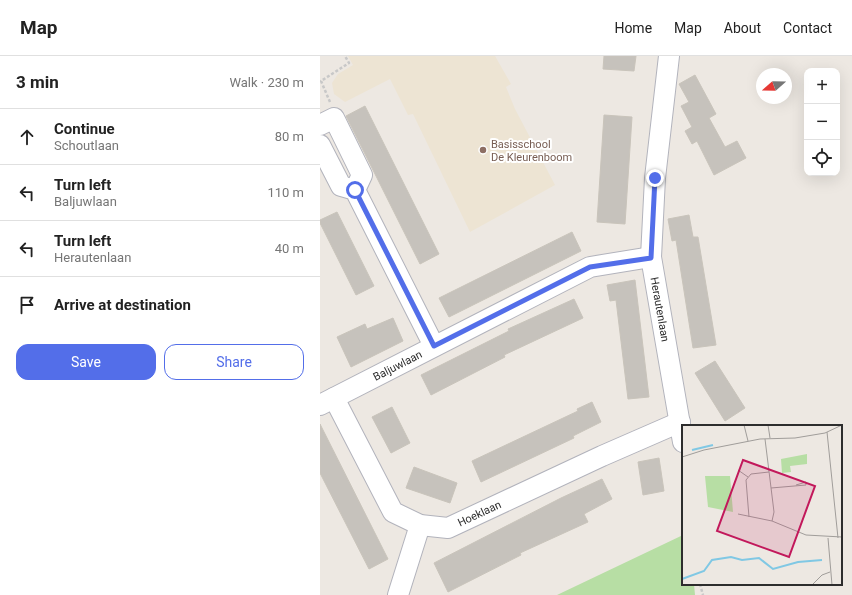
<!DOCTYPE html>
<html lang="en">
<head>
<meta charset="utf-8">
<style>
  body { margin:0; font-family:Roboto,sans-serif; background:#f6f6f6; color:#222 }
  .controls { position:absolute; right:12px; top:12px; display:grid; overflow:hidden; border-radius:8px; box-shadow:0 4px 16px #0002 }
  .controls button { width:36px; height:36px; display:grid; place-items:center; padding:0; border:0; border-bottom:1px solid #e0e0e0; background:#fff; color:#222; font:20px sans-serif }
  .compass { position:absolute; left:436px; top:12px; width:36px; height:36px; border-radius:50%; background:#fff; box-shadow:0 4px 16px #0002; rotate:250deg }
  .stop { position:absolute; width:12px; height:12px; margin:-9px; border:3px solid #536ee9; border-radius:50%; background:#fff }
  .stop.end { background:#536ee9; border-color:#fff; box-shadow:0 1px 4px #0008 }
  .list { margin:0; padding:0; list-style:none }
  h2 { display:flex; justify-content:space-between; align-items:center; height:52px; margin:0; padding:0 16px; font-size:17px }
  h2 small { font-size:13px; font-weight:400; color:#767676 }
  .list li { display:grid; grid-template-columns:26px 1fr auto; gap:12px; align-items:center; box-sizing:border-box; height:56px; padding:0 16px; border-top:1px solid #e0e0e0 }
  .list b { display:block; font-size:15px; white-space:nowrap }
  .list p { margin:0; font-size:13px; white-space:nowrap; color:#767676 }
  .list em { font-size:13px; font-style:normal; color:#767676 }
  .actions { display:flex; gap:8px; padding:12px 16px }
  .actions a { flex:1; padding:9px 0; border:1px solid #536ee9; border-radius:12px; text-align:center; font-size:14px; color:#536ee9 }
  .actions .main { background:#536ee9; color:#fff }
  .icon { flex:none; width:22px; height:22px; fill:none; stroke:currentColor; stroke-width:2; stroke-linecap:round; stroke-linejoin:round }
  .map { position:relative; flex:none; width:532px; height:539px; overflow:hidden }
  header { display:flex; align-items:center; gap:24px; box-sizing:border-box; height:56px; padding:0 20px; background:#fff; border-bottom:1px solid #e0e0e0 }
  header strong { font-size:19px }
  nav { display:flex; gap:22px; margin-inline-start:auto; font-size:14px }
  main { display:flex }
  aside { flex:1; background:#fff }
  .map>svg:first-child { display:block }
  .education { fill:#ede4d3 }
  .green { fill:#b7dea4 }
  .building { fill:#c6c2bc; stroke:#c9c4bb }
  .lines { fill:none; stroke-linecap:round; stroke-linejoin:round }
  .minor-casing { stroke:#b2b3bc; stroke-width:22 }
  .path { stroke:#c8c8c8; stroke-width:2.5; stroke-dasharray:3 2; stroke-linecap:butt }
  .minor { stroke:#fff; stroke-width:20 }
  .route { stroke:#536ee9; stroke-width:5 }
  .education-dot { fill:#8d6e63; stroke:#fff; stroke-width:1.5 }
  .labels { text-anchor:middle; stroke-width:4; stroke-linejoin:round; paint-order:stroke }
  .education-label { font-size:11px; fill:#785e54; stroke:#fff; text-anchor:start }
  .street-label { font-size:11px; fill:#2d2d2d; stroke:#fff }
  .inset-river { fill:none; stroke:#80c8e4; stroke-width:2 }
  .inset-road { fill:none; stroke:#a09d9a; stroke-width:1 }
  .view { fill:#c2185b; fill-opacity:0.15; stroke:#c2185b; stroke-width:2 }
  .inset-edge { fill:none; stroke:#2d2d2d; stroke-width:2 }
</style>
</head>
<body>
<header>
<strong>Map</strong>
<nav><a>Home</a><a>Map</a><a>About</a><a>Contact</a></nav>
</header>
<main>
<aside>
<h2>3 min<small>Walk · 230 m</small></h2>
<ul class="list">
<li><svg class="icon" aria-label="ahead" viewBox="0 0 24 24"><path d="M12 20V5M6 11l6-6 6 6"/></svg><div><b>Continue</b><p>Schoutlaan</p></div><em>80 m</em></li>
<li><svg class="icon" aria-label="left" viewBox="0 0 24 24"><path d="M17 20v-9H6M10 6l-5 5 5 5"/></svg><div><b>Turn left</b><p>Baljuwlaan</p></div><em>110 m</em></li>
<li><svg class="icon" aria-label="left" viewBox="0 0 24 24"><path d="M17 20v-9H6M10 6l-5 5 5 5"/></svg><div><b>Turn left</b><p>Herautenlaan</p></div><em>40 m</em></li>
<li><svg class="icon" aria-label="arrive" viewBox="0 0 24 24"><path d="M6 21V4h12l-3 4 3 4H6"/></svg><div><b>Arrive at destination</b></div></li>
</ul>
<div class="actions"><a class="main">Save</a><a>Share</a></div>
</aside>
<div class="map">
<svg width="532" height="539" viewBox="0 0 532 539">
  <rect width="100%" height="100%" fill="#ede8e2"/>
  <!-- education -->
  <polygon class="education" points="28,0 175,0 191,28 186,31 195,53 235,129 150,176 93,58 88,59 70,23 25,46 14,38 12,27 18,18 33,9"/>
  <!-- green -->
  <polygon class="green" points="363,479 363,528 374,528 375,539 237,539"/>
  <!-- building -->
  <g class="building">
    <polygon points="284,0 316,0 314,15 283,13"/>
    <polygon points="375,19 396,58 389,62 405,91 417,85 426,102 394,119 377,85 372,88 365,75 372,71 361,50 369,46 359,28"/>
    <polygon points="45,50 119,198 100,208 26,60"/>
    <polygon points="284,59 312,61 305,168 277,166"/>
    <polygon points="17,156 54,230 36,239 0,167 0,164"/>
    <polygon points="369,159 373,181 378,181 396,289 373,292 356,184 352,185 348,163"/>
    <polygon points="252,176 261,195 129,261 119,242"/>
    <polygon points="315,224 329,341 308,343 296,244 290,245 287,229"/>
    <polygon points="254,243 263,262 184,299 185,301 111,339 101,319 189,275 188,273"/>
    <polygon points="73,262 83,285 31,311 17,281 45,268 47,273"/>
    <polygon points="395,305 425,352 405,365 375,317"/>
    <polygon points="272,346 281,366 253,380 254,382 161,426 152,405 258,355 257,353"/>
    <polygon points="72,351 90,387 71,397 52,361"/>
    <polygon points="0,368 68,503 49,513 0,417"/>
    <polygon points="339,402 344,435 323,439 318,406"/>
    <polygon points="94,411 137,427 130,447 86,432"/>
    <polygon points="282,423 292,443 264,458 268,466 200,497 201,499 128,536 114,507 241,442"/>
  </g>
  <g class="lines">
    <!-- minor casing -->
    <g class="minor-casing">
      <g id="minor">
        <path id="s1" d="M349 0 335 122 331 201 363 386"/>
        <polyline points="0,69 14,62 42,119 35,134"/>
        <polyline points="0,89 21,130 35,134 114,290"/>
        <path id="s2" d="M14 342 73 456 100 469 128 472 282 400 360 366"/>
        <path id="s3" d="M0 349 270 211 331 201"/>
        <polyline points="78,539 100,469"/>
      </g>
    </g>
    <!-- path -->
    <g class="path">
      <polyline points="10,46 1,25 29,7 25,0"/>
      <polyline points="380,528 383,539"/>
    </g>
    <!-- minor -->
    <use href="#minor" class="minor"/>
  </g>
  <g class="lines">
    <!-- route -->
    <polyline class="route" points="35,134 114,290 270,211 331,202 335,122"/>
  </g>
  <!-- markers -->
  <circle class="education-dot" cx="163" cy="94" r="4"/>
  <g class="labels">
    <!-- education labels -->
    <g class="education-label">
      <text x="171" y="92">Basisschool<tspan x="171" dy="13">De Kleurenboom</tspan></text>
    </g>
    <!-- street labels -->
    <g class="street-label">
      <text dy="4" stroke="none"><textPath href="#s1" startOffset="255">Herautenlaan</textPath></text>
      <text dy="4" stroke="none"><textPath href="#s3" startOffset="87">Baljuwlaan</textPath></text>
      <text dy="4" stroke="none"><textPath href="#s2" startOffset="221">Hoeklaan</textPath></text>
    </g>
  </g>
  <!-- overview -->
  <g transform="translate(362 369)">
    <rect width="160" height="160" fill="#ede8e2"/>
    <path d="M125 29V39L108 41 109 47 100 48 99 34ZM23 51H48L51 87 26 82Z" fill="#b7dea4"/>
    <path class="inset-river" d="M10 25 31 20M0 154 22 146 30 135 49 132 60 135 77 133 91 144 116 137 140 135"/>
    <path class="inset-road" d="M62 0 66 16M86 0 88 13M145 7 156 113M83 14 92 87 90 96M0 32 22 25 78 14 113 13 143 8 160 0M56 45 66 52M89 63 124 60V57L114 60M56 89 90 96 124 110 160 112M67 92 64 55 69 49 87 47M146 113 150 160M130 160 140 150 148 147"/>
    <path class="view" d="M61 35 133 61 107 132 35 106Z"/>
    <rect width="160" height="160" class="inset-edge"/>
  </g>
</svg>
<div class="controls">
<button>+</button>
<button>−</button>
<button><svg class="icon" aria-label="locate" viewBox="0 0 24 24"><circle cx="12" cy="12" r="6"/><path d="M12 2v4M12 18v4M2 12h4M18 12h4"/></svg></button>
</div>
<svg class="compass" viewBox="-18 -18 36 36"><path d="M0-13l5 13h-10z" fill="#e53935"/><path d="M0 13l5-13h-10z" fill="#767676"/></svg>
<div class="stop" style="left:35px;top:134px"></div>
<div class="stop end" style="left:335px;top:122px"></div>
</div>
</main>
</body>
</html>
